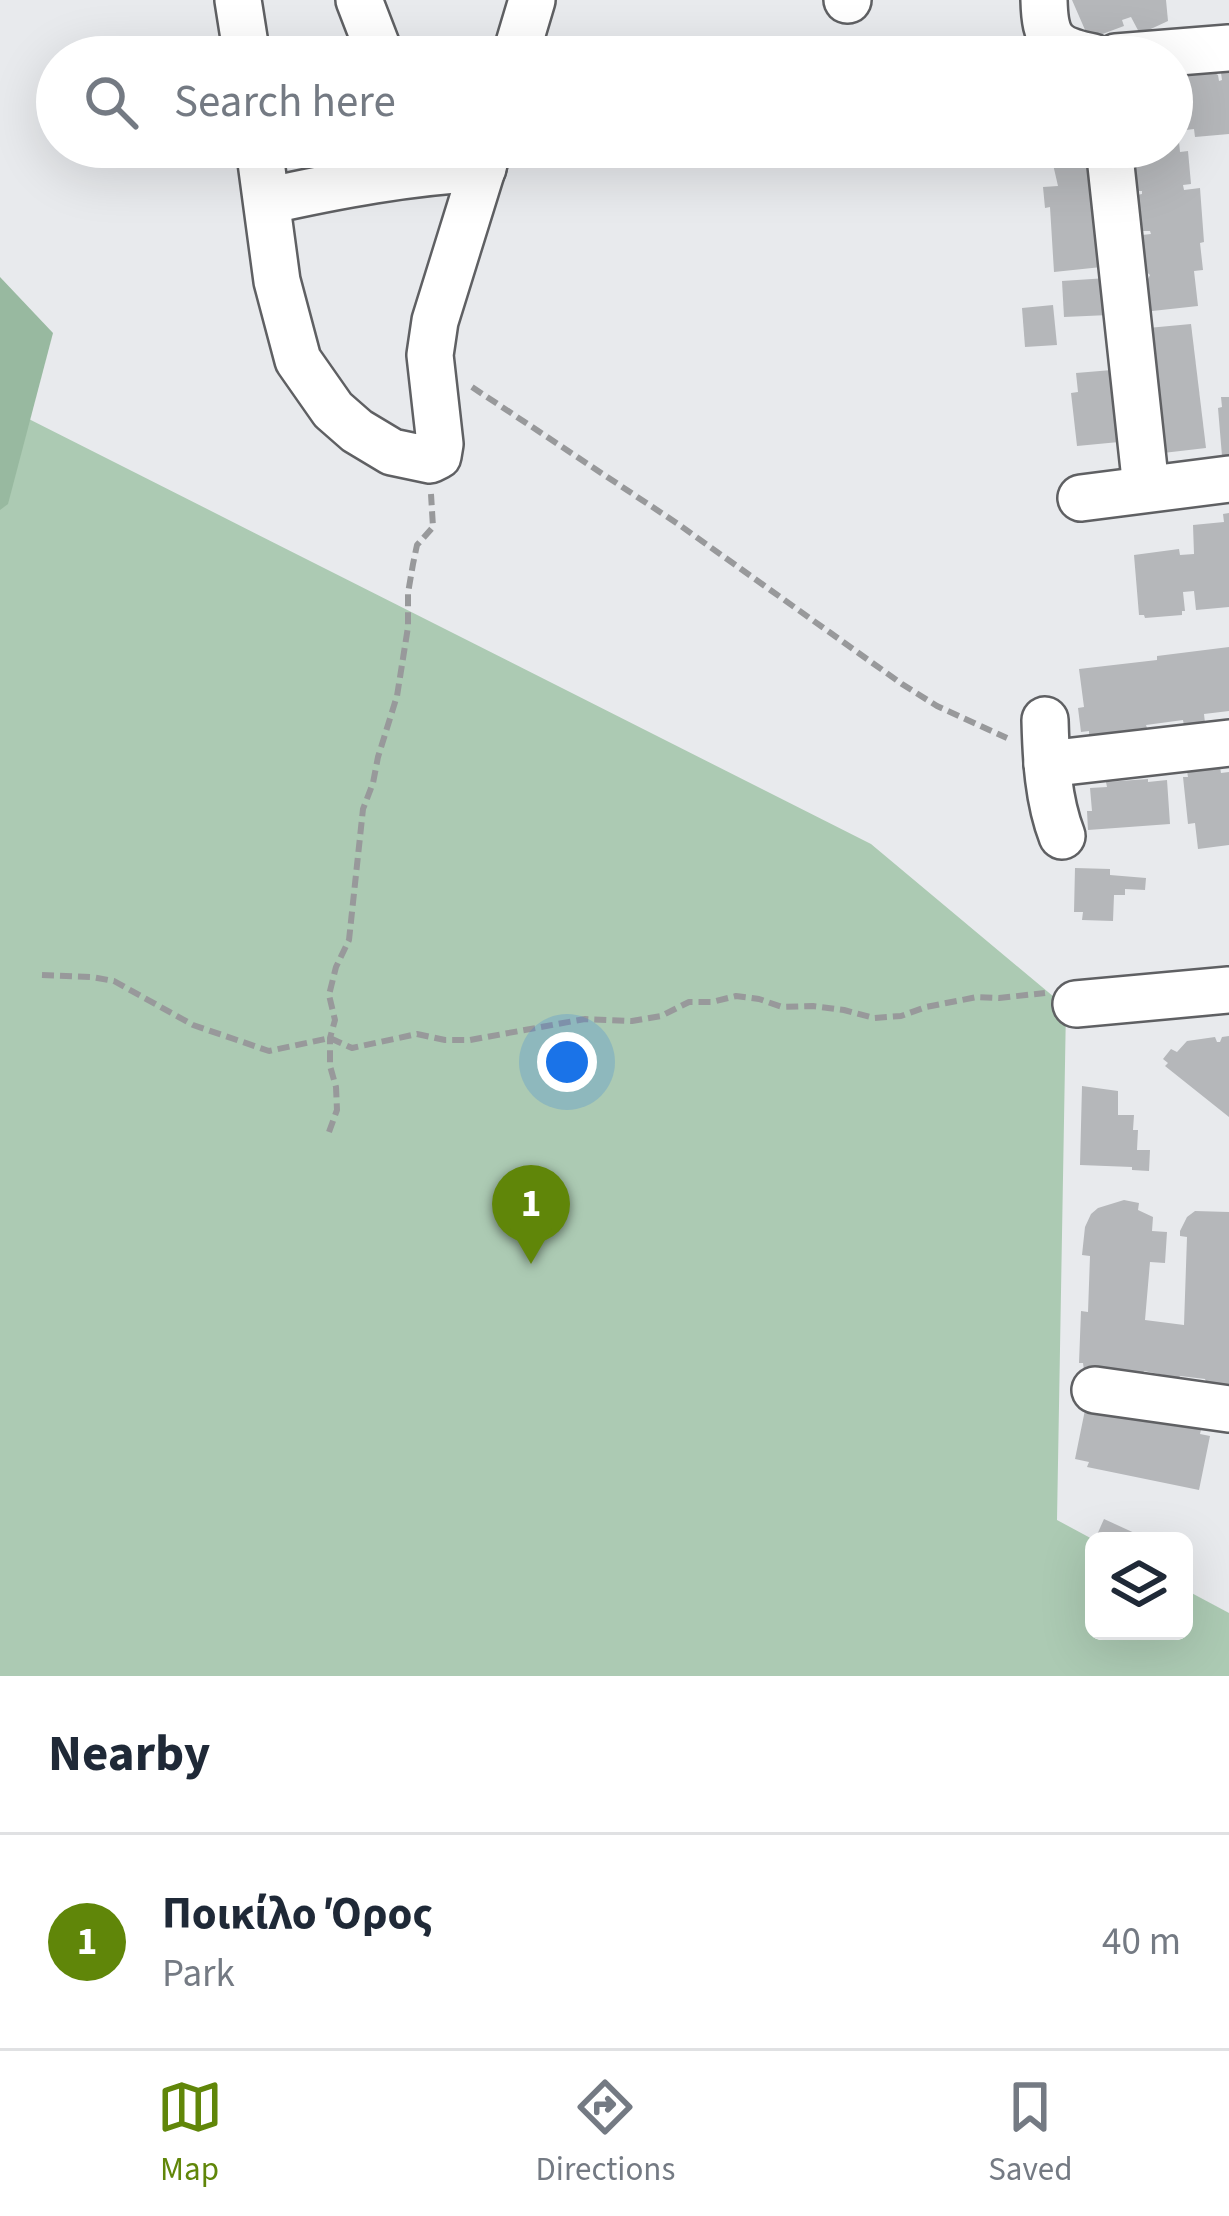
<!DOCTYPE html>
<html lang="en">
<head>
<meta charset="utf-8">
<style>
  body { margin:0; font-family:"Source Sans 3",sans-serif; background:#f6f6f7; color:#1f2937 }
  .controls { position:absolute; right:36px; bottom:36px; display:grid; overflow:hidden; border-radius:18px; box-shadow:0 12px 48px #0002 }
  .controls button { width:108px; height:108px; display:grid; place-items:center; padding:0; border:0; border-bottom:3px solid #e0e1e3; background:#fff; color:#1f2937; font:60px sans-serif }
  .you { position:absolute; left:567px; top:1062px; width:42px; height:42px; margin:-30px; border:9px solid #fff; border-radius:50%; background:#1a73e8; box-shadow:0 0 0 18px #1a73e833 }
  .badge { display:grid; place-items:center; width:78px; height:78px; border-radius:50%; background:#608609; color:#fff; font-size:39px; font-weight:700 }
  .pin { position:absolute; translate:-50% -99px; filter:drop-shadow(0 3px 6px #0008) }
  .pin::after { content:''; position:absolute; top:63px; width:42px; height:36px; background:inherit; clip-path:polygon(0 0,100% 0,50% 100%) }
  .list { margin:0; padding:0; list-style:none }
  h2 { display:flex; justify-content:space-between; align-items:center; height:156px; margin:0; padding:0 48px; font-size:51px }
  h2 small { font-size:39px; font-weight:400; color:#747a83 }
  .list li { display:grid; grid-template-columns:78px 1fr auto; gap:36px; align-items:center; box-sizing:border-box; height:216px; padding:0 48px; border-top:3px solid #e0e1e3 }
  .list b { display:block; font-size:45px; white-space:nowrap }
  .list p { margin:0; font-size:39px; white-space:nowrap; color:#747a83 }
  .list em { font-size:39px; font-style:normal; color:#747a83 }
  .icon { flex:none; width:66px; height:66px; fill:none; stroke:currentColor; stroke-width:2; stroke-linecap:round; stroke-linejoin:round }
  .map { position:relative; flex:none; width:1229px; height:1676px; overflow:hidden }
  .search { position:absolute; background:#fff; box-shadow:0 12px 48px #0002; left:36px; right:36px; top:36px; height:132px; display:flex; align-items:center; gap:30px; box-sizing:border-box; padding:0 42px; border-radius:66px; color:#747a83; font-size:45px }
  .sheet { height:372px; background:#fff }
  nav { display:flex; justify-content:space-around; align-items:center; box-sizing:border-box; height:168px; border-top:3px solid #e0e1e3; background:#fff; font-size:33px; color:#747a83 }
  nav a { display:grid; justify-items:center; gap:6px }
  nav .on { color:#608609 }
  .map>svg:first-child { display:block }
  .green { fill:#accab3 }
  .forest { fill:#98b9a0 }
  .building { fill:#b5b7ba }
  .lines { fill:none; stroke-linecap:round; stroke-linejoin:round }
  .minor-casing { stroke:#5f6063; stroke-width:50 }
  .path { stroke:#98999b; stroke-width:6; stroke-dasharray:12 6; stroke-linecap:butt }
  .minor { stroke:#fff; stroke-width:45 }
</style>
</head>
<body>
<div class="map">
<svg width="1229" height="1676" viewBox="0 0 1229 1676">
  <rect width="100%" height="100%" fill="#e8eaed"/>
  <!-- green -->
  <polygon class="green" points="0,410 11,410 871,844 1066,1007 1057,1520 1096,1541 1094,1631 1184,1631 1184,1589 1229,1613 1229,1676 0,1676"/>
  <!-- forest -->
  <polygon class="forest" points="0,277 53,333 8,504 0,510"/>
  <!-- building -->
  <g class="building">
    <polygon points="1072,0 1166,0 1168,21 1140,34 1131,17 1122,20 1124,26 1089,39"/>
    <polygon points="1229,70 1229,134 1195,137 1194,129 1178,131 1180,152 1188,151 1191,184 1183,185 1184,190 1200,188 1204,242 1200,243 1203,270 1194,271 1198,306 1143,312 1140,280 1148,279 1150,275 1141,267 1138,242 1142,235 1151,234 1150,231 1141,231 1137,195 1142,194 1142,191 1136,191 1132,152 1135,152 1134,147 1172,147 1172,126 1178,126 1176,111 1172,112 1172,85 1177,85 1181,75 1213,72 1218,75 1219,81 1222,80 1221,73"/>
    <polygon points="973,147 1026,147 1027,151 1011,154 1012,162 976,168"/>
    <polygon points="1064,147 1101,147 1111,266 1054,272 1050,207 1045,208 1043,187 1058,186 1052,160 1065,159"/>
    <polygon points="1107,278 1109,315 1064,317 1062,281"/>
    <polygon points="1053,305 1057,345 1025,347 1022,308"/>
    <polygon points="1191,324 1206,448 1163,453 1148,328"/>
    <polygon points="1112,370 1119,442 1077,446 1071,393 1078,392 1076,373"/>
    <polygon points="1221,397 1229,397 1229,456 1222,456 1218,408 1222,407"/>
    <polygon points="1229,513 1229,607 1196,610 1194,591 1183,592 1185,611 1182,611 1182,615 1145,618 1144,615 1139,615 1134,555 1179,549 1180,555 1194,554 1193,525 1224,522 1223,514"/>
    <polygon points="1229,647 1229,711 1204,714 1205,723 1184,726 1183,720 1146,725 1147,728 1135,729 1129,735 1107,737 1099,734 1089,735 1089,731 1081,732 1078,708 1084,707 1079,669 1157,660 1157,656"/>
    <polygon points="1220,767 1221,773 1229,772 1229,845 1198,849 1195,823 1188,824 1183,777 1188,777 1187,771"/>
    <polygon points="1148,779 1148,782 1167,780 1170,824 1088,830 1087,811 1092,811 1090,788 1107,787 1106,782"/>
    <polygon points="1075,868 1110,869 1110,875 1146,878 1145,890 1125,889 1125,895 1114,895 1113,921 1082,920 1083,912 1074,912"/>
    <polygon points="1229,1036 1229,1117 1165,1066 1168,1063 1163,1059 1171,1049 1177,1052 1187,1041 1215,1037 1217,1042 1220,1042 1222,1037"/>
    <polygon points="1082,1086 1118,1091 1118,1115 1134,1115 1133,1130 1138,1130 1137,1150 1150,1150 1149,1171 1132,1170 1132,1167 1080,1165"/>
    <polygon points="1124,1200 1139,1203 1138,1210 1153,1217 1152,1231 1167,1232 1165,1263 1150,1262 1145,1320 1184,1325 1187,1237 1180,1236 1180,1231 1187,1217 1195,1211 1229,1212 1229,1387 1207,1384 1205,1379 1180,1376 1177,1381 1168,1381 1164,1375 1144,1371 1141,1377 1129,1374 1128,1371 1101,1368 1091,1372 1084,1370 1083,1363 1079,1363 1081,1311 1088,1312 1090,1256 1082,1255 1085,1227 1091,1214 1098,1208"/>
    <polygon points="1085,1410 1127,1419 1128,1414 1202,1426 1200,1434 1210,1436 1199,1490 1087,1467 1089,1462 1075,1459"/>
    <polygon points="1104,1519 1152,1541 1105,1541 1096,1537"/>
  </g>
  <g class="lines">
    <!-- minor casing -->
    <g class="minor-casing">
      <g id="minor">
        <polyline points="238,0 247,57"/>
        <polyline points="359,0 381,57"/>
        <polyline points="847,0 848,0"/>
        <path d="M1044 0C1045 41 1053 49 1093 57"/>
        <polyline points="515,57 532,0"/>
        <polyline points="1116,57 1229,48"/>
        <polyline points="259,147 277,281 298,360 333,410 357,431 392,452 430,460 438,456 440,444 430,355 435,321 489,147"/>
        <polyline points="1109,147 1146,488"/>
        <path d="M267 201C339 185 409 172 483 168"/>
        <polyline points="1081,498 1229,479"/>
        <path d="M1045 720C1046 759 1048 800 1062 836"/>
        <polyline points="1047,764 1229,743"/>
        <polyline points="1076,1004 1229,990"/>
        <polyline points="1095,1390 1229,1409"/>
      </g>
    </g>
    <!-- path -->
    <g class="path">
      <polyline points="472,387 678,524 902,684 937,706 1007,738"/>
      <polyline points="42,975 92,977 114,981 193,1025 269,1051 330,1038 352,1048 417,1034 445,1040 470,1040 585,1019 632,1021 661,1016 689,1002 712,1002 736,996 759,999 782,1007 813,1006 844,1010 874,1018 901,1016 926,1007 977,997 999,998 1045,993"/>
      <polyline points="329,1132 337,1110 336,1087 330,1066 330,1038 335,1020 329,995 336,967 349,940 363,809 373,783 378,757 397,696 408,627 408,593 413,564 417,545 433,527 431,494"/>
    </g>
    <!-- minor -->
    <use href="#minor" class="minor"/>
  </g>
</svg>
<div class="controls">
<button><svg class="icon" aria-label="layers" viewBox="0 0 24 24"><path d="M12 4l9 5-9 5-9-5zM3 14l9 5 9-5"/></svg></button>
</div>
<div class="you"></div>
<div class="pin badge" style="left:531px;top:1264px">1</div>
<div class="search"><svg class="icon" aria-label="search" viewBox="0 0 24 24"><circle cx="10" cy="10" r="6"/><path d="M15 15l6 6"/></svg>Search here</div>
</div>
<section class="sheet">
<h2>Nearby<small></small></h2>
<ul class="list">
<li><span class="badge">1</span><div><b>Ποικίλο Όρος</b><p>Park</p></div><em>40 m</em></li>
</ul>
</section>
<nav>
<a class="on"><svg class="icon" aria-label="map" viewBox="0 0 24 24"><path d="M3 6l6-2 6 2 6-2v14l-6 2-6-2-6 2zM9 4v14M15 6v14"/></svg>Map</a>
<a><svg class="icon" aria-label="directions" viewBox="0 0 24 24"><path d="M12 3l9 9-9 9-9-9zM9 14v-3h6M13 9l2 2-2 2"/></svg>Directions</a>
<a><svg class="icon" aria-label="saved" viewBox="0 0 24 24"><path d="M7 4h10v16l-5-4-5 4z"/></svg>Saved</a>
</nav>
</body>
</html>
